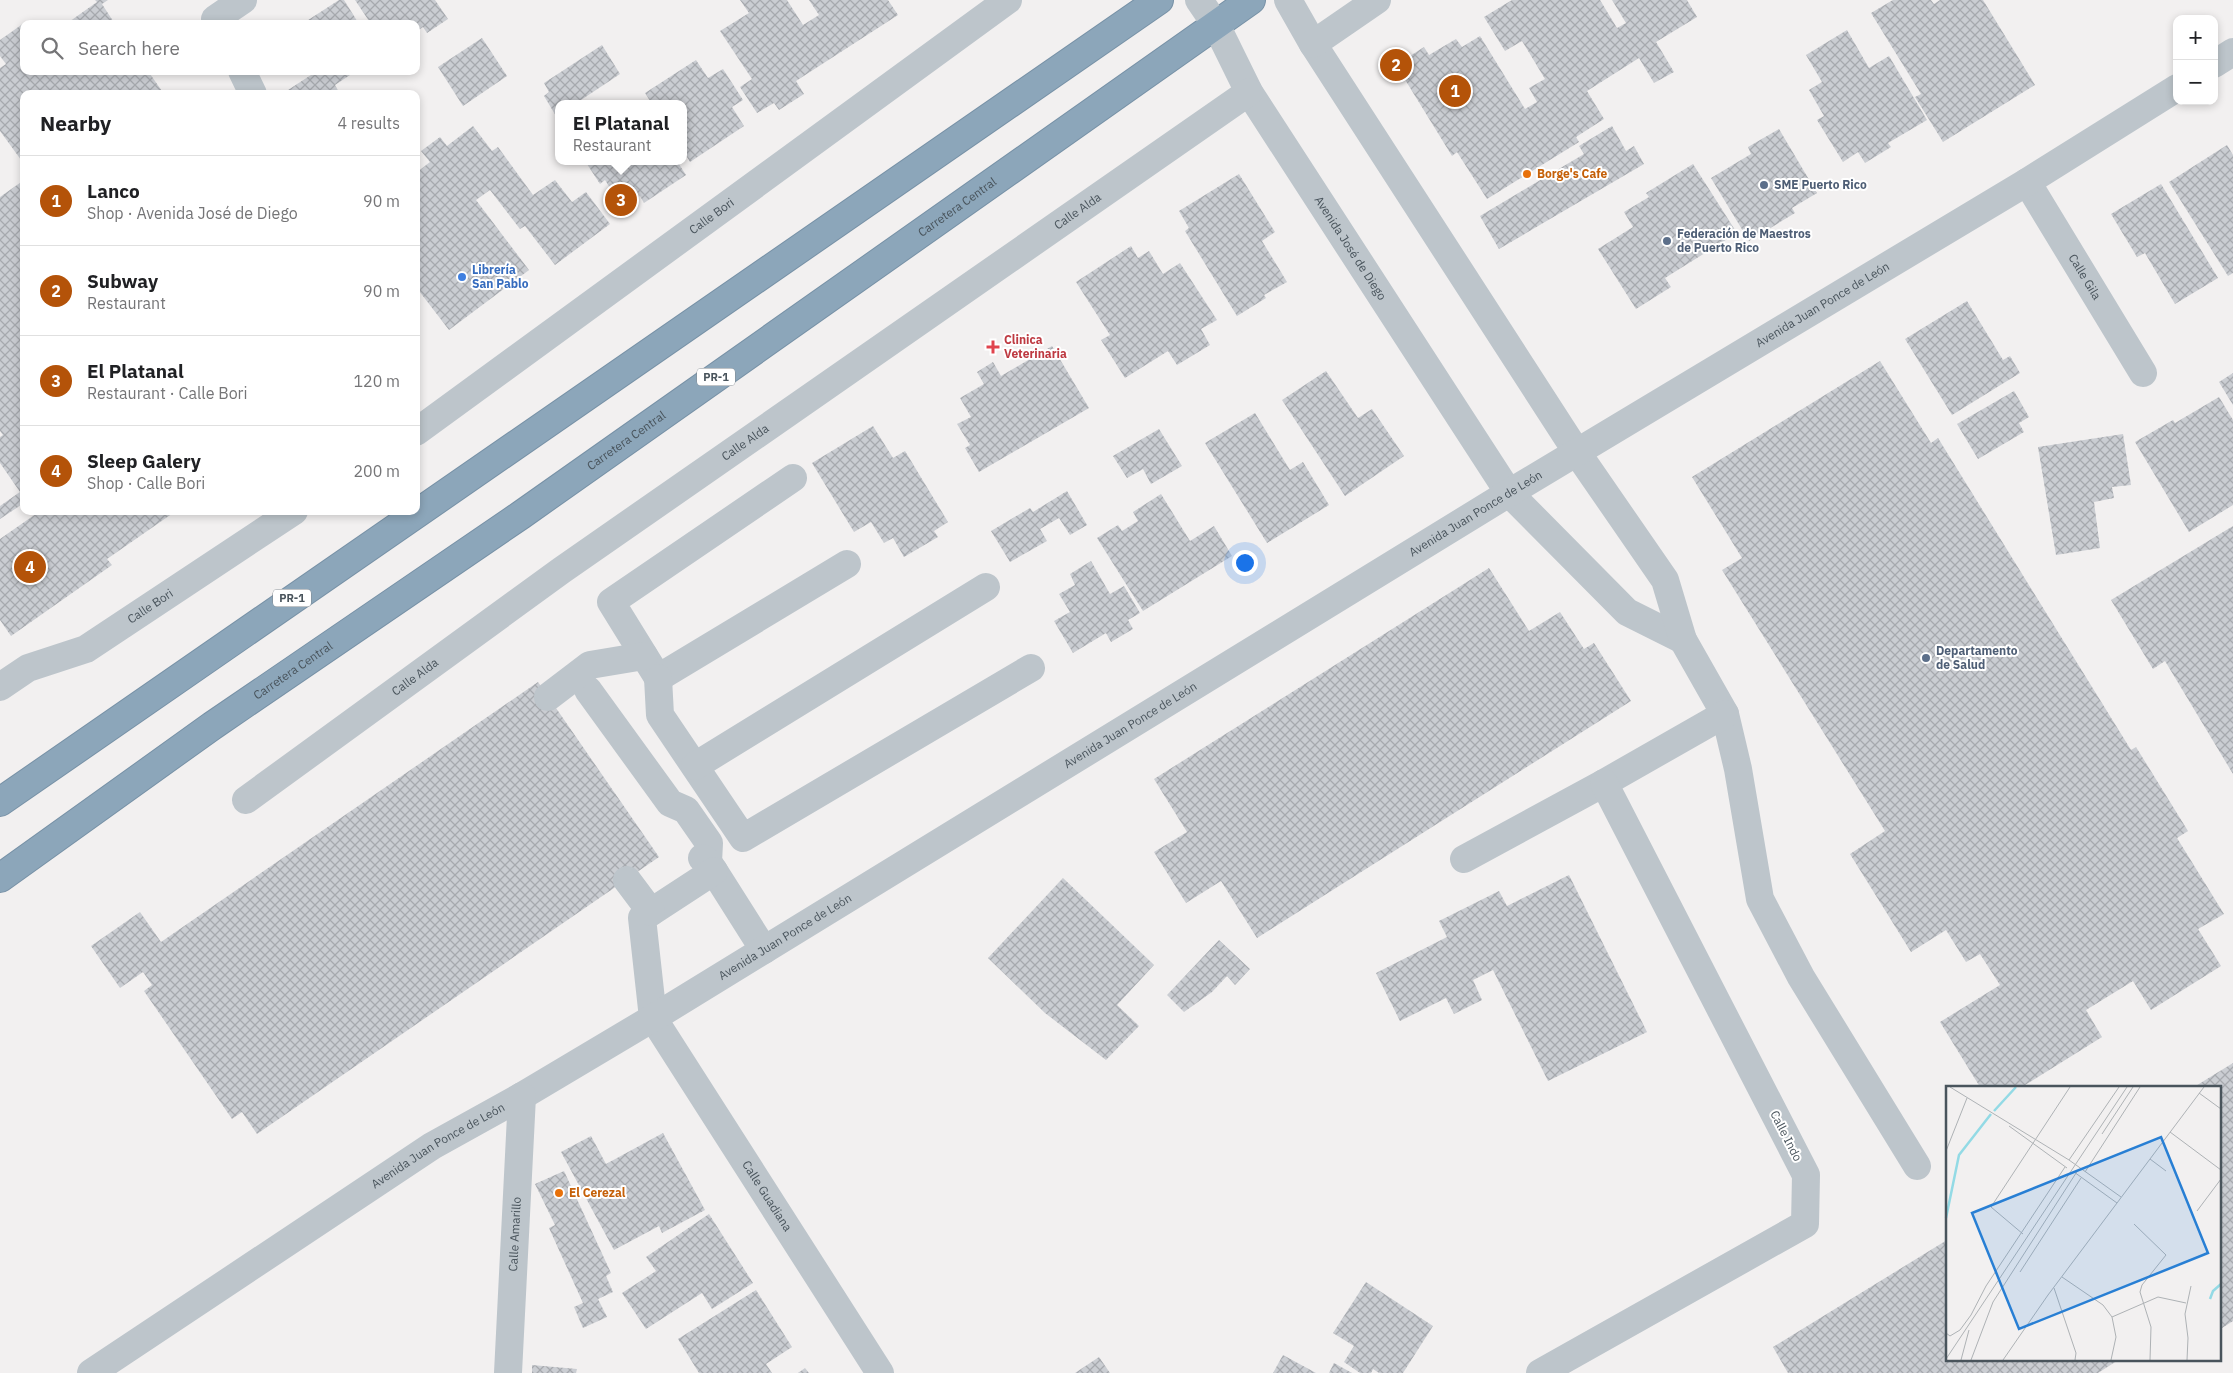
<!DOCTYPE html>
<html lang="en">
<head>
<meta charset="utf-8">
<style>
  body { margin:0; font-family:"IBM Plex Sans",sans-serif; background:#f2f2f2; color:#202124 }
  .controls { position:absolute; right:15px; top:15px; display:grid; overflow:hidden; border-radius:10px; box-shadow:0 2px 8px #0003 }
  .controls button { width:45px; height:45px; display:grid; place-items:center; padding:0; border:0; border-bottom:1px solid #e0e0e0; background:#fff; color:#202124; font:25px sans-serif }
  .you { position:absolute; left:1244px; top:562px; width:18px; height:18px; margin:-12px; border:4px solid #fff; border-radius:50%; background:#1a73e8; box-shadow:0 0 0 8px #1a73e833 }
  .badge { display:grid; place-items:center; width:32px; height:32px; border-radius:50%; background:#b45309; color:#fff; font-size:16px; font-weight:700 }
  .pin { position:absolute; translate:-50% -50%; border:2px solid #fff; box-shadow:0 1px 5px #0006 }
  .popup { position:absolute; left:555px; top:100px; width:132px; height:65px; box-sizing:border-box; display:grid; place-content:center; border-radius:10px; background:#fff; filter:drop-shadow(0 1px 4px #0005); font-size:16px; white-space:nowrap; color:#757577 }
  .popup b { font-size:19px; color:#202124 }
  .popup::after { content:''; position:absolute; left:50%; top:100%; margin-left:-10px; border:10px solid transparent; border-top-color:#fff }
  .list { margin:0; padding:0; list-style:none }
  h2 { display:flex; justify-content:space-between; align-items:center; height:65px; margin:0; padding:0 20px; font-size:21px }
  h2 small { font-size:16px; font-weight:400; color:#757577 }
  .list li { display:grid; grid-template-columns:32px 1fr auto; gap:15px; align-items:center; box-sizing:border-box; height:90px; padding:0 20px; border-top:1px solid #e0e0e0 }
  .list b { display:block; font-size:19px; white-space:nowrap }
  .list p { margin:0; font-size:16px; white-space:nowrap; color:#757577 }
  .list em { font-size:16px; font-style:normal; color:#757577 }
  .icon { flex:none; width:28px; height:28px; fill:none; stroke:currentColor; stroke-width:2; stroke-linecap:round; stroke-linejoin:round }
  .map { position:relative; flex:none; width:2233px; height:1373px; overflow:hidden }
  .search { position:absolute; background:#fff; box-shadow:0 2px 8px #0003; left:20px; top:20px; width:400px; height:55px; display:flex; align-items:center; gap:12px; box-sizing:border-box; padding:0 18px; border-radius:10px; color:#757577; font-size:19px }
  .panel { position:absolute; background:#fff; box-shadow:0 2px 8px #0003; left:20px; top:90px; width:400px; height:425px; border-radius:10px }
  .map>svg:first-child { display:block }
  .building { fill:url(#building-cross-hatch) }
  .lines { fill:none; stroke-linecap:round; stroke-linejoin:round }
  .highway-casing { stroke:#7791a6; stroke-width:30 }
  .minor { stroke:#bdc5cb; stroke-width:28 }
  .highway { stroke:#8ca6ba; stroke-width:28 }
  .food-dot { fill:#e8710a; stroke:#fff; stroke-width:2 }
  .service-dot { fill:#5c6f8a; stroke:#fff; stroke-width:2 }
  .shop-dot { fill:#3f7fe0; stroke:#fff; stroke-width:2 }
  .health-dot { fill:#e0444e; stroke:#fff; stroke-width:2 }
  .labels { text-anchor:middle; stroke-width:4; stroke-linejoin:round; paint-order:stroke }
  .shield { fill:#fff; stroke:#80878d; stroke-width:1 }
  .shield-label { font-size:11px; font-weight:bold; fill:#49545c }
  .food-label { font-size:12px; font-weight:bold; fill:#c56008; stroke:#fff; text-anchor:start }
  .service-label { font-size:12px; font-weight:bold; fill:#4e5e75; stroke:#fff; text-anchor:start }
  .street-label { font-size:12px; fill:#49545c; stroke:#fff }
  .shop-label { font-size:12px; font-weight:bold; fill:#366cbe; stroke:#fff; text-anchor:start }
  .health-label { font-size:12px; font-weight:bold; fill:#be3a42; stroke:#fff; text-anchor:start }
  .inset-river { fill:none; stroke:#93dae5; stroke-width:2.5 }
  .inset-road { fill:none; stroke:#aeb2b5; stroke-width:1 }
  .view { fill:#287fd4; fill-opacity:0.15; stroke:#287fd4; stroke-width:2.5 }
  .inset-edge { fill:none; stroke:#49545c; stroke-width:2.5 }
</style>
</head>
<body>
<div class="map">
<svg width="2233" height="1373" viewBox="0 0 2233 1373">
  <defs>
    <pattern id="building-cross-hatch" width="8" height="8" patternUnits="userSpaceOnUse" patternTransform="scale(1.25)"><rect width="8" height="8" fill="#cacdd2"/><path d="M0 0l8 8M0 8l8-8" fill="none" stroke="#a6a9ae"/></pattern>
  </defs>
  <rect width="100%" height="100%" fill="#f2f0f0"/>
  <!-- building -->
  <g class="building">
    <polygon points="95,0 108,0 102,4 115,24 66,24 97,2"/>
    <polygon points="339,0 344,0 359,24 302,24"/>
    <polygon points="355,0 435,0 448,19 427,33 423,27 416,32 416,24 371,24"/>
    <polygon points="740,0 787,0 803,25 819,15 809,0 888,0 898,15 796,81 804,94 779,110 774,103 757,113 740,87 752,79 720,31 749,13"/>
    <polygon points="1512,0 1600,0 1617,28 1626,23 1612,0 1687,0 1697,17 1656,42 1674,72 1654,83 1639,58 1587,91 1604,119 1576,137 1579,142 1487,199 1457,152 1452,156 1396,65 1424,47 1429,55 1456,39 1462,47 1480,36 1525,109 1537,102 1529,88 1545,79 1522,41 1505,51 1484,17"/>
    <polygon points="1893,0 1931,0 1934,4 1940,0 1983,0 2035,85 1943,142 1915,97 1921,94 1871,13"/>
    <polygon points="24,23 24,71 148,71 164,94 24,94 24,164 0,131 0,68 6,64 0,56 0,40"/>
    <polygon points="1847,30 1869,68 1889,56 1927,120 1888,143 1891,147 1865,163 1858,152 1843,162 1817,120 1824,116 1809,90 1822,82 1806,55"/>
    <polygon points="482,38 507,76 463,106 438,67"/>
    <polygon points="602,45 620,74 575,104 558,104 558,115 556,116 544,96 549,92 544,83"/>
    <polygon points="696,60 708,78 723,69 743,100 732,107 744,126 690,162 684,152 684,104 652,104 645,93"/>
    <polygon points="312,71 356,71 335,85 340,94 286,94 285,92 314,73"/>
    <polygon points="473,126 492,151 498,147 533,195 555,180 572,202 586,192 610,224 555,265 525,226 520,229 490,190 476,200 529,270 449,330 416,287 416,173 430,162 421,151 440,137 447,146"/>
    <polygon points="1612,126 1626,151 1634,146 1644,164 1499,249 1480,216 1584,154 1579,146"/>
    <polygon points="1779,129 1817,193 1792,208 1795,213 1749,241 1711,178 1751,154 1748,147"/>
    <polygon points="2227,145 2233,155 2233,273 2228,276 2169,182"/>
    <polygon points="585,161 677,161 686,175 644,203 640,196 622,207 605,180 600,184"/>
    <polygon points="1693,164 1737,233 1665,278 1671,287 1636,309 1598,249 1633,227 1624,212 1649,197 1646,193"/>
    <polygon points="1239,174 1275,232 1262,241 1287,282 1264,295 1266,298 1237,316 1185,231 1189,228 1179,211"/>
    <polygon points="24,180 24,503 0,519 0,506 20,492 0,463 0,437 3,435 0,431 0,197"/>
    <polygon points="2161,184 2218,278 2175,304 2145,253 2137,257 2111,214"/>
    <polygon points="1131,246 1138,258 1149,251 1163,274 1180,263 1217,320 1201,329 1210,345 1177,365 1168,351 1125,378 1101,340 1110,335 1076,282"/>
    <polygon points="1967,301 2003,360 2010,356 2020,373 1952,415 1905,339"/>
    <polygon points="1052,346 1089,408 979,472 965,448 970,445 957,424 971,417 960,398 984,384 977,372 993,362 1001,376"/>
    <polygon points="1880,361 1931,443 1938,438 2131,750 2136,747 2188,831 2177,838 2224,914 2198,929 2221,966 2151,1010 2133,981 2086,1010 2102,1037 2022,1087 1980,1087 1940,1022 2000,985 1980,954 1966,962 1946,930 1911,952 1850,854 1885,831 1722,570 1742,558 1692,477"/>
    <polygon points="1326,371 1358,418 1372,409 1404,456 1345,496 1282,400"/>
    <polygon points="2233,373 2233,405 2219,382"/>
    <polygon points="2014,391 2029,417 2019,423 2024,432 1978,459 1957,424"/>
    <polygon points="2219,397 2233,420 2233,505 2189,532 2135,442 2173,420 2175,423"/>
    <polygon points="1255,413 1290,470 1303,462 1329,505 1267,543 1205,443"/>
    <polygon points="873,426 893,458 905,451 948,522 934,531 938,537 904,557 893,538 884,543 871,522 854,532 812,463"/>
    <polygon points="1159,429 1182,466 1151,484 1143,469 1127,478 1113,456"/>
    <polygon points="2123,434 2131,485 2112,487 2114,498 2094,502 2100,548 2056,555 2038,447"/>
    <polygon points="1067,491 1087,525 1070,535 1059,518 1040,529 1047,541 1010,562 991,531 1030,508 1033,512"/>
    <polygon points="1161,494 1190,541 1214,526 1232,556 1143,611 1097,538 1118,525 1122,531 1138,521 1133,512"/>
    <polygon points="40,511 176,511 107,559 112,565 11,636 0,620 0,539"/>
    <polygon points="2233,526 2233,774 2165,661 2153,669 2111,600"/>
    <polygon points="1091,561 1110,594 1124,586 1140,613 1128,620 1133,629 1111,642 1106,633 1073,653 1054,621 1070,612 1059,594 1075,585 1070,574"/>
    <polygon points="1489,568 1529,631 1560,612 1584,649 1594,643 1631,701 1257,938 1221,881 1186,903 1154,852 1187,832 1154,779"/>
    <polygon points="538,682 659,857 257,1134 242,1112 232,1119 144,991 152,985 143,972 120,988 91,946 140,912 161,942"/>
    <polygon points="1569,875 1647,1032 1548,1081 1493,970 1473,980 1482,1000 1454,1014 1446,998 1400,1021 1376,973 1447,937 1439,921 1499,891 1507,906"/>
    <polygon points="1063,878 1154,965 1117,1005 1139,1026 1106,1060 1045,1013 988,958"/>
    <polygon points="1219,940 1250,969 1235,985 1227,976 1212,992 1184,1012 1167,995"/>
    <polygon points="2233,1063 2233,1321 2219,1330 2219,1087 2194,1087"/>
    <polygon points="663,1133 705,1210 662,1233 659,1226 614,1250 561,1152 591,1136 606,1164"/>
    <polygon points="564,1171 611,1273 606,1276 613,1292 598,1299 607,1317 583,1328 574,1307 583,1303 549,1228 555,1225 535,1184"/>
    <polygon points="709,1214 753,1283 712,1309 702,1293 646,1329 622,1293 656,1271 646,1257"/>
    <polygon points="1947,1240 1947,1359 2120,1359 2098,1373 1788,1373 1773,1347"/>
    <polygon points="1366,1282 1433,1326 1403,1373 1379,1373 1373,1369 1371,1373 1360,1373 1344,1362 1354,1346 1333,1333"/>
    <polygon points="756,1290 792,1347 766,1364 772,1373 699,1373 678,1339"/>
    <polygon points="1283,1355 1316,1373 1273,1373"/>
    <polygon points="1099,1357 1110,1373 1075,1373"/>
    <polygon points="1334,1363 1352,1373 1329,1373"/>
    <polygon points="532,1365 577,1369 576,1373 532,1373"/>
    <polygon points="805,1368 809,1373 798,1373"/>
  </g>
  <g class="lines">
    <!-- highway casing -->
    <g class="highway-casing">
      <g id="highway">
        <polyline points="0,802 1159,0"/>
        <path id="s9" d="M0 878 212 726 521 515 1251 0"/>
      </g>
    </g>
    <!-- minor -->
    <g class="minor">
      <path id="s1" d="M1199 0 1216 25 1249 92 1509 493 1627 612 1683 640"/>
      <polyline points="1288,0 1313,44 1578,454 1665,580 1683,640 1725,714 1738,769 1760,899 1801,977 1917,1166"/>
      <polyline points="217,24 215,19 243,0"/>
      <polyline points="1313,44 1377,0"/>
      <polyline points="2214,64 2233,52"/>
      <polyline points="242,71 253,94"/>
      <path id="s2" d="M2027 182 2143 373"/>
      <path id="s3" d="M416 432 1008 0"/>
      <polyline points="793,478 611,602 658,678 847,564"/>
      <polyline points="658,678 660,715 743,838 1031,668"/>
      <path id="s4" d="M0 687 28 668 86 649 294 511"/>
      <polyline points="588,690 670,803 686,810 709,843 708,862"/>
      <polyline points="548,697 590,665 644,656"/>
      <polyline points="695,766 986,587"/>
      <path id="s5" d="M246 800 562 570 1249 92"/>
      <polyline points="702,858 708,862 714,871 764,950"/>
      <polyline points="1464,859 1604,783 1725,714"/>
      <path id="s6" d="M714 871 642 918 653 1018 880 1373"/>
      <polyline points="627,880 651,912"/>
      <path id="s7" d="M91 1373 432 1146 522 1096 653 1018 1509 493 2027 182 2177 88"/>
      <path id="s8" d="M508 1373 522 1096"/>
      <polyline points="1540,1373 1805,1224 1806,1175 1604,783"/>
    </g>
    <!-- highway -->
    <use href="#highway" class="highway"/>
  </g>
  <!-- markers -->
  <g class="food-dot">
    <circle cx="1527" cy="174" r="5"/>
    <circle cx="559" cy="1193" r="5"/>
  </g>
  <g class="service-dot">
    <circle cx="1764" cy="185" r="5"/>
    <circle cx="1667" cy="241" r="5"/>
    <circle cx="1926" cy="658" r="5"/>
  </g>
  <circle class="shop-dot" cx="462" cy="277" r="5"/>
  <path class="health-dot" d="M990.5 339.5h5v5h5v5h-5v5h-5v-5h-5v-5h5z"/>
  <g class="labels">
    <!-- shield labels -->
    <g class="shield">
      <rect x="697" y="368.5" width="38" height="17" rx="4"/>
      <rect x="273" y="589.5" width="38" height="17" rx="4"/>
    </g>
    <g class="shield-label">
      <text x="716" y="381">PR-1</text>
      <text x="292" y="602">PR-1</text>
    </g>
    <!-- food labels -->
    <g class="food-label">
      <text x="1537" y="178">Borge's Cafe</text>
      <text x="569" y="1197">El Cerezal</text>
    </g>
    <!-- service labels -->
    <g class="service-label">
      <text x="1774" y="189">SME Puerto Rico</text>
      <text x="1677" y="238">Federación de Maestros<tspan x="1677" dy="14">de Puerto Rico</tspan></text>
      <text x="1936" y="655">Departamento<tspan x="1936" dy="14">de Salud</tspan></text>
    </g>
    <!-- street labels -->
    <g class="street-label">
      <text dy="4" stroke="none"><textPath href="#s9" startOffset="1169">Carretera Central</textPath></text>
      <text dy="4" stroke="none"><textPath href="#s5" startOffset="1019">Calle Alda</textPath></text>
      <text dy="4" stroke="none"><textPath href="#s3" startOffset="366">Calle Bori</textPath></text>
      <text dy="4" stroke="none"><textPath href="#s1" startOffset="291">Avenida José de Diego</textPath></text>
      <text dy="4" stroke="none"><textPath href="#s2" startOffset="111">Calle Gila</textPath></text>
      <text dy="4" stroke="none"><textPath href="#s7" startOffset="2035">Avenida Juan Ponce de León</textPath></text>
      <text dy="4" stroke="none"><textPath href="#s9" startOffset="764">Carretera Central</textPath></text>
      <text dy="4" stroke="none"><textPath href="#s5" startOffset="614">Calle Alda</textPath></text>
      <text dy="4" stroke="none"><textPath href="#s7" startOffset="1630">Avenida Juan Ponce de León</textPath></text>
      <text dy="4" stroke="none"><textPath href="#s4" startOffset="172">Calle Bori</textPath></text>
      <text dy="4" stroke="none"><textPath href="#s9" startOffset="359">Carretera Central</textPath></text>
      <text dy="4" stroke="none"><textPath href="#s5" startOffset="209">Calle Alda</textPath></text>
      <text dy="4" stroke="none"><textPath href="#s7" startOffset="1225">Avenida Juan Ponce de León</textPath></text>
      <text dy="4" stroke="none"><textPath href="#s7" startOffset="820">Avenida Juan Ponce de León</textPath></text>
      <text transform="translate(1786 1136) rotate(63)" y="4">Calle Indo</text>
      <text dy="4" stroke="none"><textPath href="#s7" startOffset="415">Avenida Juan Ponce de León</textPath></text>
      <text dy="4" stroke="none"><textPath href="#s6" startOffset="398">Calle Guadiana</textPath></text>
      <text dy="4" stroke="none"><textPath href="#s8" startOffset="139">Calle Amarillo</textPath></text>
    </g>
    <!-- shop labels -->
    <g class="shop-label">
      <text x="472" y="274">Librería<tspan x="472" dy="14">San Pablo</tspan></text>
    </g>
    <!-- health labels -->
    <g class="health-label">
      <text x="1004" y="344">Clinica<tspan x="1004" dy="14">Veterinaria</tspan></text>
    </g>
  </g>
  <!-- overview -->
  <g transform="translate(1946 1086)">
    <rect width="275" height="275" fill="#f2f0f0"/>
    <path class="inset-river" d="M48 25 70 1M0 132 13 69 45 28M264 213 267 205 275 198"/>
    <path class="inset-road" d="M4 1 123 74 175 111M253 7 275 23M63 40 121 82M224 46 275 84M156 48 187 1M0 65 21 12M204 73 220 85M123 74 173 1M128 86 171 117M139 86 194 1M251 125 275 93M188 138 220 169 196 199 194 206 205 241 204 274M77 148 45 121 124 1M74 186 135 92M116 191 157 219 166 231 170 251 165 274M108 202 130 267 129 274M166 231 212 211 240 217M0 247 4 250 14 244 25 229 40 200 119 81M0 273 181 1M15 274 23 244M25 274 47 216 132 84M57 274 102 209 258 1M241 274 242 252 239 228 245 200"/>
    <path class="view" d="M215 51 262 167 73 243 26 127Z"/>
    <rect width="275" height="275" class="inset-edge"/>
  </g>
</svg>
<div class="controls">
<button>+</button>
<button>−</button>
</div>
<div class="you"></div>
<div class="pin badge" style="left:1455px;top:91px">1</div>
<div class="pin badge" style="left:1396px;top:65px">2</div>
<div class="pin badge" style="left:621px;top:200px">3</div>
<div class="popup"><b>El Platanal</b>Restaurant</div>
<div class="pin badge" style="left:30px;top:567px">4</div>
<div class="search"><svg class="icon" aria-label="search" viewBox="0 0 24 24"><circle cx="10" cy="10" r="6"/><path d="M15 15l6 6"/></svg>Search here</div>
<section class="panel">
<h2>Nearby<small>4 results</small></h2>
<ul class="list">
<li><span class="badge">1</span><div><b>Lanco</b><p>Shop · Avenida José de Diego</p></div><em>90 m</em></li>
<li><span class="badge">2</span><div><b>Subway</b><p>Restaurant</p></div><em>90 m</em></li>
<li><span class="badge">3</span><div><b>El Platanal</b><p>Restaurant · Calle Bori</p></div><em>120 m</em></li>
<li><span class="badge">4</span><div><b>Sleep Galery</b><p>Shop · Calle Bori</p></div><em>200 m</em></li>
</ul>
</section>
</div>
</body>
</html>
